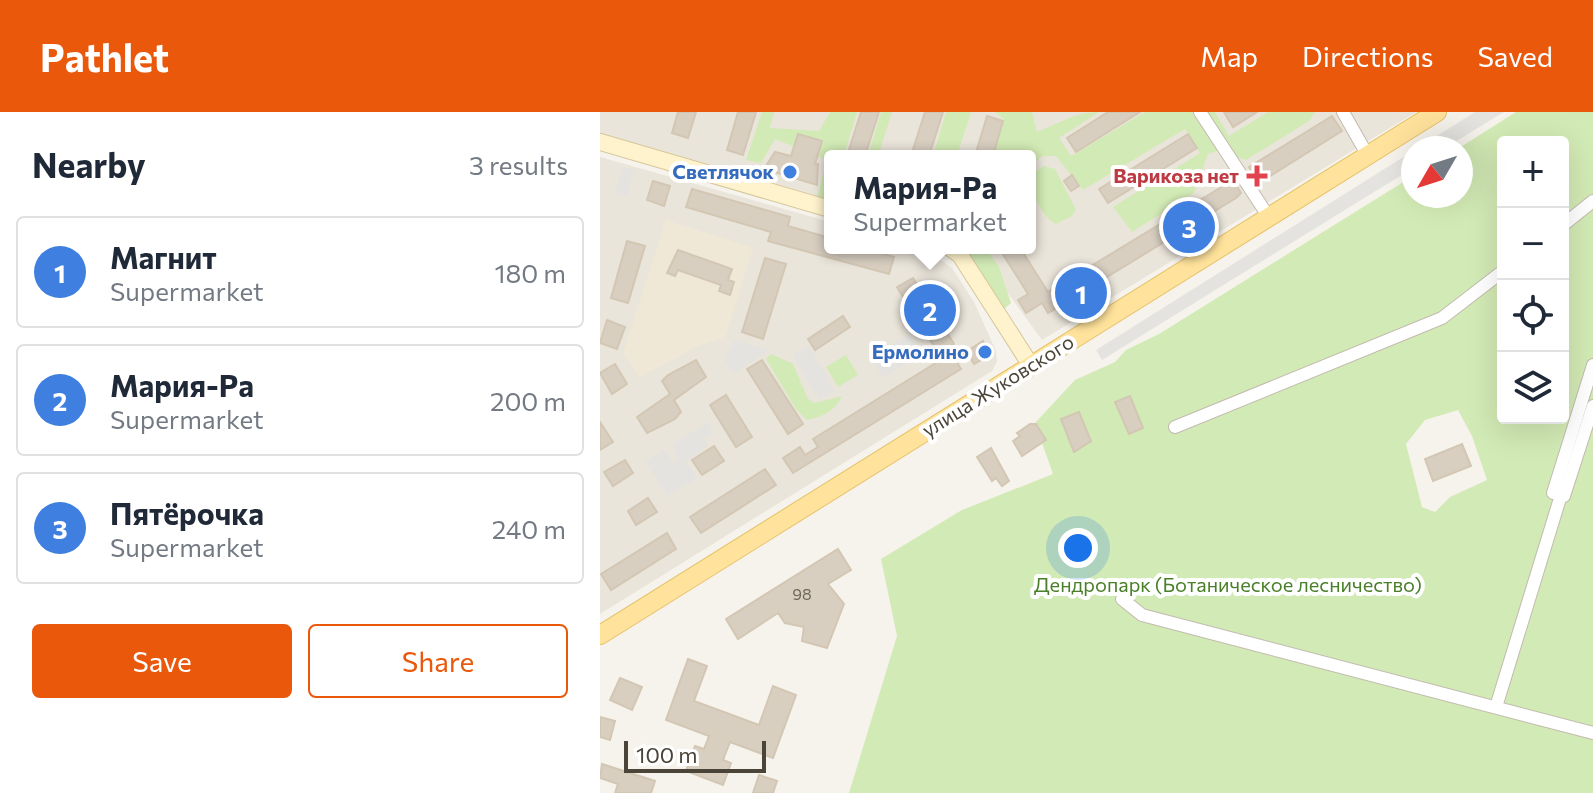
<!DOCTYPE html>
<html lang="en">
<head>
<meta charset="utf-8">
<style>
  body { margin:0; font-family:Commissioner,sans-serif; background:#f2f2f3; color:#1f2937 }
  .controls { position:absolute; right:24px; top:24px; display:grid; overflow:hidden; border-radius:8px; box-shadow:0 8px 32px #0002 }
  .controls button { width:72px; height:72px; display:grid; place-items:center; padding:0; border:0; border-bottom:2px solid #e0e1e3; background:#fff; color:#1f2937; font:40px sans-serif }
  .compass { position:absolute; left:801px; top:24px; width:72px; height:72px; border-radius:50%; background:#fff; box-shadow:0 8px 32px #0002; rotate:231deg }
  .scale { position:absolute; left:24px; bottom:20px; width:142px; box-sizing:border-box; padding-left:8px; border:4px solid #4b4439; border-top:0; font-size:22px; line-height:28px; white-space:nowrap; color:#4b4439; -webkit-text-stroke:6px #fff; paint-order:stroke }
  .you { position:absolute; left:478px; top:436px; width:28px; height:28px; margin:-20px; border:6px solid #fff; border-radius:50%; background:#1a73e8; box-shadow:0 0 0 12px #1a73e833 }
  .badge { display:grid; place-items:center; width:52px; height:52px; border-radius:50%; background:#ea580c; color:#fff; font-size:26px; font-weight:700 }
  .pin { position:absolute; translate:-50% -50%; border:4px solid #fff; box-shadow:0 2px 8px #0006 }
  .popup { position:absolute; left:224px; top:38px; width:212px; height:104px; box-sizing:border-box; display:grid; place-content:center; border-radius:8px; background:#fff; filter:drop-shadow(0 2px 6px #0005); font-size:26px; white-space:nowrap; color:#747a83 }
  .popup b { font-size:30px; color:#1f2937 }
  .popup::after { content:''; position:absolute; left:50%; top:100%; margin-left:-16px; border:16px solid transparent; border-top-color:#fff }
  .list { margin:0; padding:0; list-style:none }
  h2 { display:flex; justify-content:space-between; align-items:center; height:104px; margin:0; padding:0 32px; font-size:34px }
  h2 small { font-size:26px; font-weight:400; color:#747a83 }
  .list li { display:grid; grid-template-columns:52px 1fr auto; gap:24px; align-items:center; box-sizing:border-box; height:112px; margin:0 16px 16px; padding:0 16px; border:2px solid #e0e1e3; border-radius:8px }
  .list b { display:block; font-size:30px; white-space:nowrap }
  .list p { margin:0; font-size:26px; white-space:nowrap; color:#747a83 }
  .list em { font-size:26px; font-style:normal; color:#747a83 }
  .actions { display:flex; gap:16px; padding:24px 32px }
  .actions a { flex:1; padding:18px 0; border:2px solid #ea580c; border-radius:8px; text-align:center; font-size:28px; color:#ea580c }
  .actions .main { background:#ea580c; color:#fff }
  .icon { flex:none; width:44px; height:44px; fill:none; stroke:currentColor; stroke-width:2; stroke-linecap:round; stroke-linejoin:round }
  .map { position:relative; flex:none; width:993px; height:681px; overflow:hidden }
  header { display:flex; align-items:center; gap:48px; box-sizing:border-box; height:112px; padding:0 40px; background:#ea580c; color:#fff }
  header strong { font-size:38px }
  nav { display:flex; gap:44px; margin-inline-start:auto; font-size:28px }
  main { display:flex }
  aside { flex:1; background:#fff }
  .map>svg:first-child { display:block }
  .residential { fill:#eae5da }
  .education { fill:#efe8d6 }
  .green { fill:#d2eab5; fill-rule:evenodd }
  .parking { fill:#e5e3e0 }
  .building { fill:#d8cfc1; stroke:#d3c7b4; stroke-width:2 }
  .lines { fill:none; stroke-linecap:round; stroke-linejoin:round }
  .street-casing { stroke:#c2bbae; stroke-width:14 }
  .secondary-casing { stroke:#d6c79b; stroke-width:18 }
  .primary-casing { stroke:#e6c16a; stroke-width:20 }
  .street { stroke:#fff; stroke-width:12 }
  .secondary { stroke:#fff3cd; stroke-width:16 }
  .primary { stroke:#ffe39c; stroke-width:18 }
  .shop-dot { fill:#3f7fe0; stroke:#fff; stroke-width:3 }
  .health-dot { fill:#e0444e; stroke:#fff; stroke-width:3 }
  .labels { text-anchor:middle; stroke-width:8; stroke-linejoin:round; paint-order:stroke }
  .number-label { font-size:16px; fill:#6e675b }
  .shop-label { font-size:20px; font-weight:bold; fill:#366cbe; stroke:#fff; text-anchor:end }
  .health-label { font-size:20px; font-weight:bold; fill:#be3a42; stroke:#fff; text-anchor:end }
  .street-label { font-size:20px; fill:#4b4439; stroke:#fff }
  .park-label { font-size:20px; fill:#4a7f2a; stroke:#fff }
</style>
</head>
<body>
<header>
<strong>Pathlet</strong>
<nav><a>Map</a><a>Directions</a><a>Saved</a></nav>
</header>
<main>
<aside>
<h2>Nearby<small>3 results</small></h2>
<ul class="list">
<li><span class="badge" style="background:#3f7fe0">1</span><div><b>Магнит</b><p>Supermarket</p></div><em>180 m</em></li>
<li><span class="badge" style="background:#3f7fe0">2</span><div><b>Мария-Ра</b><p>Supermarket</p></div><em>200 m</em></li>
<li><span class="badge" style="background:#3f7fe0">3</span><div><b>Пятёрочка</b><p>Supermarket</p></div><em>240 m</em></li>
</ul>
<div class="actions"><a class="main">Save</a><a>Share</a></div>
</aside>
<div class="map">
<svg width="993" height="681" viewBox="0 0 993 681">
  <rect width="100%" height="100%" fill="#f6f3ec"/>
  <!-- residential -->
  <g class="residential">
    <polygon points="0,0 816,0 442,228 375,136 430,136 430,44 230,44 230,87 0,22"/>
    <polygon points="0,45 230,110 230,136 319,136 330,140 352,156 374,190 396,239 397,250 392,259 0,502"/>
  </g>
  <!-- education -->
  <polygon class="education" points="66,108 153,136 125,226 98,234 40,265 23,241"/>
  <!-- green -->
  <g class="green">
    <polygon points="162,0 174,0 170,16 219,19 230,0 257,0 244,44 230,44 230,93 216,89 227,48 175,27 161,51 146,48"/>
    <polygon points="281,0 292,0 278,44 268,44"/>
    <polygon points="346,0 371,0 357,44 333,44"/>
    <path d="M395 0H432L437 20C460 11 475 0 499 0L459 26 471 44 545 0H615L629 24 668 0H715L709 9 646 48 617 39 608 42 594 81 532 120 513 95 600 41 585 17 483 78 456 44H443L430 53V44H394L404 7Z"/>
    <path d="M916 0H993V681H249L297 524 281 447 362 398 453 362 435 311 475 268 515 250 526 238 559 222 813 64V84H861L859 36ZM903 30H963V306H903ZM858 298 872 324 887 368 850 385 835 400 822 395 806 332 825 308Z"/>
    <path d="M444 54 455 57 476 98 472 104 456 112C442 105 430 79 430 63Z"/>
    <polygon points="355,136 386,136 399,155 411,191 404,197"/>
    <path d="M171 242 193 252 208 287 215 291 242 284C235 299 222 305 207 308L196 297 166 247Z"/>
    <polygon points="246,243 258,263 238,275 226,255"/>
  </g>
  <!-- parking -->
  <g class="parking">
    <polygon points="875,0 904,0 845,36 818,36"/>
    <polygon points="813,39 813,56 502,248 496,238"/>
    <polygon points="23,55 34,58 27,84 15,81"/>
    <polygon points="309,222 321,242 283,266 271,246"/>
    <polygon points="135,228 170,238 133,262 124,247"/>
    <polygon points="209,234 235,279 219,288 193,243"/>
    <polygon points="108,310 114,321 104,327 108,334 86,349 97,366 67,384 45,349 64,338 73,351 77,348 74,332"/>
  </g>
  <!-- building -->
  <g class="building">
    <polygon points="78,0 96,0 88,26 72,21"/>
    <polygon points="138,0 156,0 143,43 127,38"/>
    <polygon points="261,0 279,0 265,44 247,44"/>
    <polygon points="325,0 343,0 329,44 311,44"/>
    <polygon points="508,0 540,0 476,40 467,26"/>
    <polygon points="624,0 657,0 633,15"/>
    <polygon points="387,4 403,9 393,44 375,44"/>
    <polygon points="732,4 742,19 659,71 649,55"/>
    <polygon points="198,22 222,29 215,52 218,52 217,73 164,57 175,40 191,44"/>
    <polygon points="588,22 597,36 508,91 499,77"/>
    <polygon points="472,63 479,74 471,79 464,69"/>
    <polygon points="633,68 641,81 636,86 448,201 442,191 426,201 418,188 428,182 399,136 420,136 448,180"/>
    <polygon points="53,69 70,74 64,94 47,88"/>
    <polygon points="92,77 190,105 188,114 230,126 230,136 264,136 294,145 289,162 168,129 171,120 86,95"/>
    <polygon points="27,129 45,134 28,191 11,186"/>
    <polygon points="78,138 132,157 128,168 134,170 130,183 119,179 121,173 78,158 75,164 67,161"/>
    <polygon points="165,146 186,152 163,227 142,220"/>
    <polygon points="313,166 354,232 348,236 361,257 193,361 183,346 200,335 205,343 218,335 213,327 342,247 297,175"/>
    <polygon points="243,204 250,215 215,238 208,227"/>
    <polygon points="7,208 25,215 17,237 0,231"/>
    <polygon points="383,229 391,242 374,252 367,239"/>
    <polygon points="96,248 106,265 74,288 81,300 75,307 47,321 37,305 70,282 62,269 68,263"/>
    <polygon points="162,248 203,312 188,322 147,257"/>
    <polygon points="15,252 27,272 12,282 0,261"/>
    <polygon points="126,283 152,325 136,335 110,293"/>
    <polygon points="530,284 543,316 529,322 515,290"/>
    <polygon points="479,300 491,329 474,340 461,307"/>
    <polygon points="0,310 13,330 0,338"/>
    <polygon points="430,312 436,312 446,328 422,344 413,329 420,324 417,321"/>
    <polygon points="862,332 871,354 833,369 825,347"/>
    <polygon points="114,334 124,349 102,363 92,348"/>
    <polygon points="391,336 409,369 402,374 396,366 392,369 377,345"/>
    <polygon points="25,348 33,361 13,374 4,360"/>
    <polygon points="165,357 176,373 101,421 90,405"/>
    <polygon points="48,386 57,400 36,413 28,399"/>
    <polygon points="67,421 76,437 11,478 1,462"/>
    <polygon points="238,437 251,458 228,472 244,492 227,536 202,529 204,515 185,511 178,501 138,527 126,507"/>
    <polygon points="88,547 107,554 94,589 159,613 173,574 196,583 173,646 130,630 123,648 131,651 123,673 86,659 95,634 104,637 109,624 66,608"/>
    <polygon points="20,566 42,575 32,598 10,588"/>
    <polygon points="0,605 15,609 10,628 0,625"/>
    <polygon points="2,652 55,669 51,681 15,681 18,672 0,666"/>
    <polygon points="159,663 177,669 173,681 153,681"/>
  </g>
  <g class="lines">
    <!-- street casing -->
    <g class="street-casing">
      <g id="street">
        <polyline points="600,0 670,107"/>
        <polyline points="743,0 768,44"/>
        <polyline points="963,113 993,89"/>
        <polyline points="575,315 842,206 903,159"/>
        <polyline points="953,381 993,253"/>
        <polyline points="964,384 993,294"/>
        <polyline points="522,487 542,503 993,621"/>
        <polyline points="896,595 961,383"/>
      </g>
    </g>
    <!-- secondary casing -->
    <g class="secondary-casing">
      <g id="secondary">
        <polyline points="0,30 230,97"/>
        <polyline points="350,136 360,143 430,252"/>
      </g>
    </g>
    <!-- primary casing -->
    <g class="primary-casing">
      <polyline id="primary" points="0,523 837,0"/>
    </g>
    <!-- street -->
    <use href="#street" class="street"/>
    <!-- secondary -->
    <use href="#secondary" class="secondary"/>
    <!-- primary -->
    <use href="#primary" class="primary"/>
  </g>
  <!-- markers -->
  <g class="shop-dot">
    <circle cx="190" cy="60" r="8"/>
    <circle cx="385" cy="240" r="8"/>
  </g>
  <path class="health-dot" d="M653 52h8v8h8v8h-8v8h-8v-8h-8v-8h8z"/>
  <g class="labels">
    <!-- number labels -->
    <g class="number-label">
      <text x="202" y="488">98</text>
    </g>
    <!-- shop labels -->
    <g class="shop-label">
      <text x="174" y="67">Светлячок</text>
      <text x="369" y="247">Ермолино</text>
    </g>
    <!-- health labels -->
    <g class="health-label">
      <text x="639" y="71">Варикоза нет</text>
    </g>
    <!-- street labels -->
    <g class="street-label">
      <text transform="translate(398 274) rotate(-32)" y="7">улица Жуковского</text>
    </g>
    <!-- park labels -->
    <g class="park-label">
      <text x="628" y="480">Дендропарк (Ботаническое лесничество)</text>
    </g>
  </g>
</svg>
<div class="controls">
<button>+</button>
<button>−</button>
<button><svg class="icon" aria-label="locate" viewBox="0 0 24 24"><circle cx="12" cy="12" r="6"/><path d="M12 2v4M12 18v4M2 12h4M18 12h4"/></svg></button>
<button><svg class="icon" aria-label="layers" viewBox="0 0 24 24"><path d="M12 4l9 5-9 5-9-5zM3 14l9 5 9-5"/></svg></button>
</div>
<svg class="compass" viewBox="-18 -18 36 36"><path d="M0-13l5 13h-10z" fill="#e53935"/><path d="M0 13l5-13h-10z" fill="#747a83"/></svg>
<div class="scale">100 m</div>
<div class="you"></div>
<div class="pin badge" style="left:481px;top:181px;background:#3f7fe0">1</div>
<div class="pin badge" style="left:330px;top:198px;background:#3f7fe0">2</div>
<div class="popup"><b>Мария-Ра</b>Supermarket</div>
<div class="pin badge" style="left:589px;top:115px;background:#3f7fe0">3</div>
</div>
</main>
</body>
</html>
